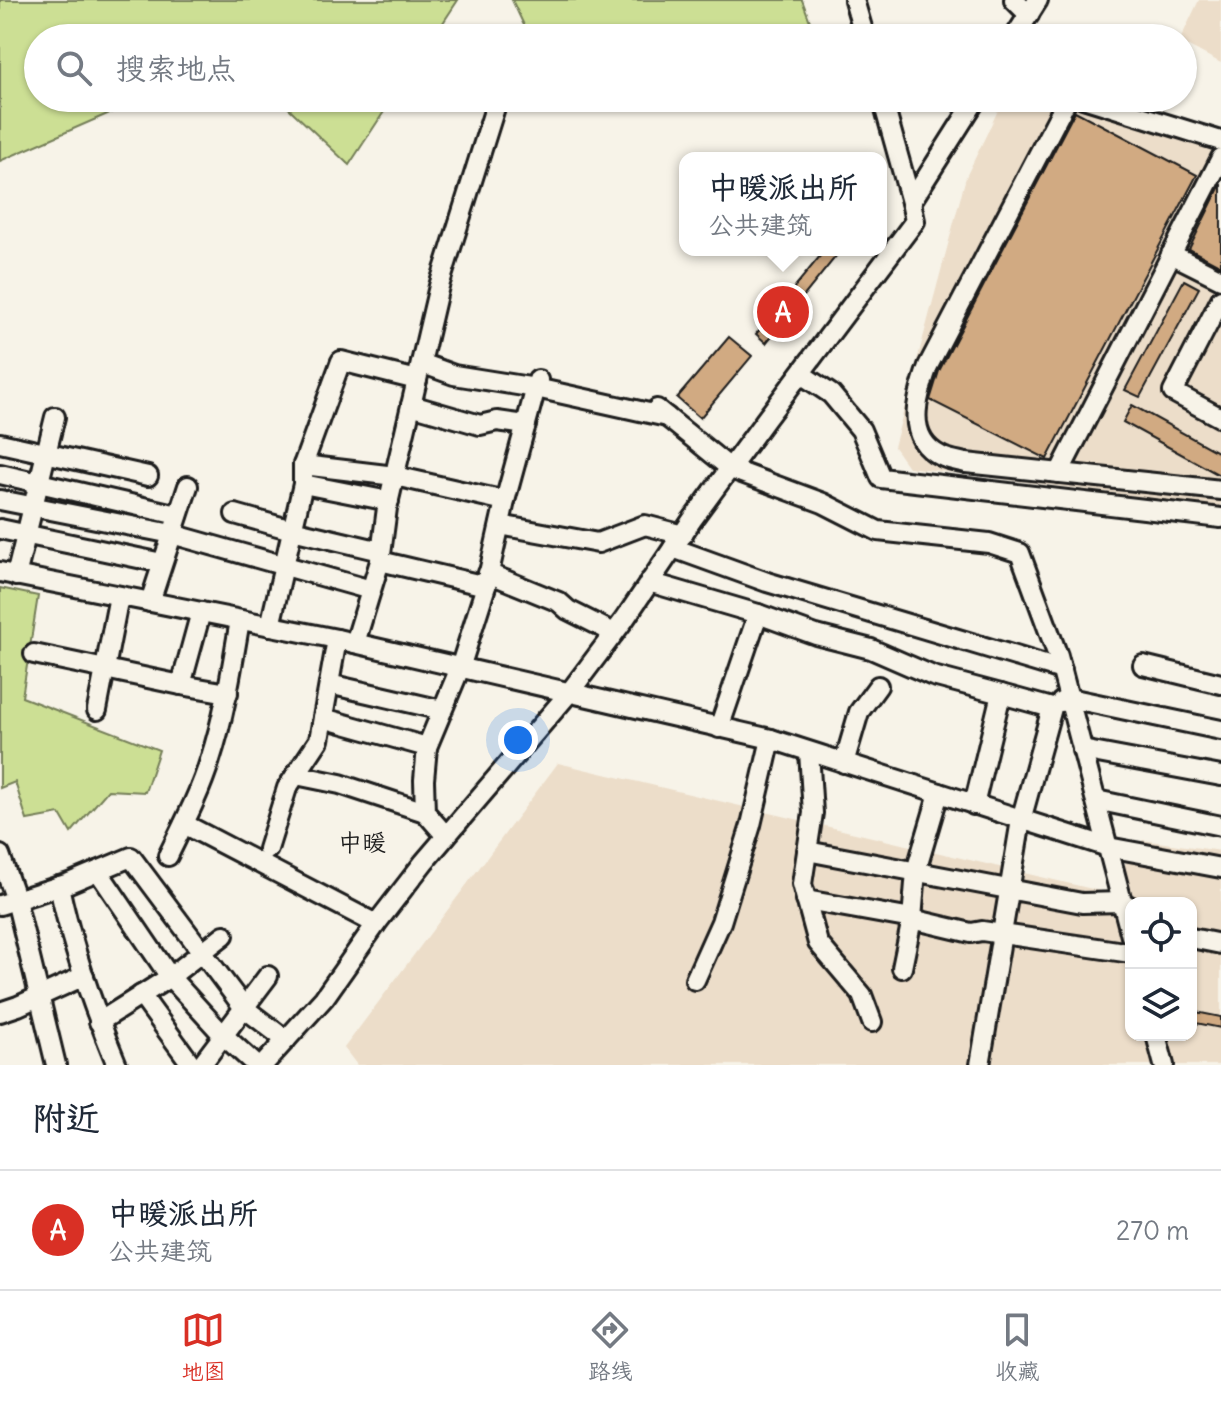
<!DOCTYPE html>
<html lang="zh">
<head>
<meta charset="utf-8">
<style>
  body { margin:0; font-family:Delius,"LXGW WenKai TC",sans-serif; background:#f2f2f3; color:#1f2937 }
  .controls { position:absolute; right:24px; bottom:24px; display:grid; overflow:hidden; border-radius:16px; box-shadow:0 2px 6px #0004 }
  .controls button { width:72px; height:72px; display:grid; place-items:center; padding:0; border:0; border-bottom:2px solid #e0e1e3; background:#fff; color:#1f2937; font:40px sans-serif }
  .you { position:absolute; left:518px; top:740px; width:28px; height:28px; margin:-20px; border:6px solid #fff; border-radius:50%; background:#1a73e8; box-shadow:0 0 0 12px #1a73e833 }
  .badge { display:grid; place-items:center; width:52px; height:52px; border-radius:50%; background:#d93025; color:#fff; font-size:26px; font-weight:700 }
  .pin { position:absolute; translate:-50% -50%; border:4px solid #fff; box-shadow:0 2px 8px #0006 }
  .popup { position:absolute; left:679px; top:152px; width:208px; height:104px; box-sizing:border-box; display:grid; place-content:center; border-radius:16px; background:#fff; filter:drop-shadow(0 2px 6px #0005); font-size:26px; white-space:nowrap; color:#747a83 }
  .popup b { font-size:30px; color:#1f2937 }
  .popup::after { content:''; position:absolute; left:50%; top:100%; margin-left:-16px; border:16px solid transparent; border-top-color:#fff }
  .list { margin:0; padding:0; list-style:none }
  h2 { display:flex; justify-content:space-between; align-items:center; height:104px; margin:0; padding:0 32px; font-size:34px }
  h2 small { font-size:26px; font-weight:400; color:#747a83 }
  .list li { display:grid; grid-template-columns:52px 1fr auto; gap:24px; align-items:center; box-sizing:border-box; height:120px; padding:0 32px; border-top:2px solid #e0e1e3 }
  .list b { display:block; font-size:30px; white-space:nowrap }
  .list p { margin:0; font-size:26px; white-space:nowrap; color:#747a83 }
  .list em { font-size:26px; font-style:normal; color:#747a83 }
  .icon { flex:none; width:44px; height:44px; fill:none; stroke:currentColor; stroke-width:2; stroke-linecap:round; stroke-linejoin:round }
  .map { position:relative; flex:none; width:1221px; height:1065px; overflow:hidden }
  .search { position:absolute; background:#fff; box-shadow:0 2px 6px #0004; left:24px; right:24px; top:24px; height:88px; display:flex; align-items:center; gap:20px; box-sizing:border-box; padding:0 28px; border-radius:44px; color:#747a83; font-size:30px }
  .sheet { height:224px; background:#fff }
  nav { display:flex; justify-content:space-around; align-items:center; box-sizing:border-box; height:112px; border-top:2px solid #e0e1e3; background:#fff; font-size:22px; color:#747a83 }
  nav a { display:grid; justify-items:center; gap:4px }
  nav .on { color:#d93025 }
  .map>svg:first-child { display:block }
  .built { fill:#ecddc9; fill-rule:evenodd }
  .green { fill:#ccdf94; stroke:#747e58; stroke-width:2 }
  .building { fill:#d1aa82; stroke:#1c1c1c; stroke-width:2 }
  .lines { fill:none; stroke-linecap:round; stroke-linejoin:round }
  .minor-casing { stroke:#1c1c1c; stroke-width:24 }
  .minor { stroke:#f7f3e8; stroke-width:18 }
  .labels { text-anchor:middle; stroke-width:8; stroke-linejoin:round; paint-order:stroke }
  .quarter-label { font-size:24px; fill:#1c1c1c; stroke:#f7f3e8 }
</style>
</head>
<body>
<div class="map">
<svg width="1221" height="1065" viewBox="0 0 1221 1065">
  <rect width="100%" height="100%" fill="#f7f3e8"/>
  <filter id="ink" filterUnits="userSpaceOnUse"><feTurbulence type="fractalNoise" baseFrequency=".0125" numOctaves="2"/><feDisplacementMap in="SourceGraphic" scale="16" xChannelSelector="R" yChannelSelector="G"/><feConvolveMatrix kernelMatrix="1 2 1 2 8 2 1 2 1" color-interpolation-filters="sRGB"/></filter>
  <g filter="url(#ink)">
    <!-- built -->
    <g class="built">
      <polygon points="1199,0 1221,0 1221,63 1183,43 1183,38 1181,38"/>
      <polygon points="1004,98 1066,98 1074,102 1221,149 1221,507 908,467 894,447 966,177"/>
      <path d="M558 763 1105 892 1143 840 1221 851V1065H357L344 1048ZM1131 903H1191V1035H1131Z"/>
    </g>
    <!-- green -->
    <g class="green">
      <polygon points="0,0 458,0 433,38 38,38 38,98 144,98 0,161"/>
      <polygon points="512,0 802,0 811,24 733,38 530,38"/>
      <polygon points="278,98 393,98 349,165"/>
      <polygon points="0,588 38,596 22,697 159,750 145,792 108,790 71,833 60,814 27,820 15,782 0,788"/>
    </g>
    <!-- building -->
    <g class="building">
      <polygon points="1075,111 1197,175 1047,459 930,400 939,371"/>
      <polygon points="1221,184 1221,266 1189,249"/>
      <polygon points="825,250 841,250 766,343 756,334"/>
      <polygon points="1184,280 1199,288 1140,397 1125,390"/>
      <polygon points="729,337 752,356 700,418 677,398"/>
      <polygon points="1132,405 1221,454 1221,476 1123,422"/>
      <polygon points="1191,1011 1221,1017 1221,1028 1191,1022"/>
    </g>
    <g class="lines">
      <!-- minor casing -->
      <g class="minor-casing">
        <g id="minor">
          <polyline points="854,0 865,38"/>
          <polyline points="1014,0 1029,15"/>
          <polyline points="1014,38 1038,0"/>
          <path d="M1068 98 928 366C917 397 904 438 941 456 949 460 958 461 966 463L1221 490"/>
          <polyline points="1083,98 1221,141"/>
          <polyline points="911,202 977,98"/>
          <polyline points="1171,254 1221,279"/>
          <polyline points="1221,299 1173,392 1221,418"/>
          <polyline points="421,363 454,375 536,388 667,417"/>
          <polyline points="801,374 831,394 861,430 881,478 1221,518"/>
          <polyline points="411,405 480,425 497,421 526,425"/>
          <polyline points="657,409 731,469 823,503 878,531 989,543 1020,553 1058,656 1131,936"/>
          <polyline points="0,443 148,476"/>
          <polyline points="303,465 395,476 505,501"/>
          <polyline points="1059,473 1221,158"/>
          <polyline points="0,474 178,515"/>
          <polyline points="303,484 389,501"/>
          <polyline points="0,500 172,534 371,590"/>
          <polyline points="235,514 292,530 381,551"/>
          <polyline points="500,525 598,543 645,525 683,535"/>
          <polyline points="0,529 162,563"/>
          <polyline points="673,548 767,582 1062,670"/>
          <polyline points="380,561 486,586"/>
          <polyline points="0,572 337,639 771,739 1108,847 1221,868"/>
          <polyline points="488,573 559,602 568,610 614,633"/>
          <polyline points="16,576 55,417"/>
          <polyline points="649,582 758,614 719,728"/>
          <polyline points="150,602 188,486"/>
          <polyline points="758,614 816,635 871,649 933,676 1001,694"/>
          <polyline points="270,626 303,484 303,465 341,361 417,380"/>
          <polyline points="355,643 380,561 387,508 439,286 498,98"/>
          <polyline points="34,654 181,685 228,693"/>
          <polyline points="1143,665 1221,684"/>
          <polyline points="329,684 442,710"/>
          <polyline points="181,685 201,612"/>
          <polyline points="1061,702 1069,698 1221,730"/>
          <polyline points="97,710 119,596"/>
          <polyline points="323,718 427,747 424,780 425,812 446,836"/>
          <polyline points="427,747 460,668 486,586 505,501 538,380"/>
          <polyline points="1082,750 1221,776"/>
          <polyline points="809,752 813,813 802,884 818,943 862,995 872,1022"/>
          <polyline points="844,763 859,712 878,686"/>
          <polyline points="296,775 340,784 425,812"/>
          <polyline points="1096,800 1221,826"/>
          <polyline points="974,805 1001,694 1052,708 1021,820 980,1065"/>
          <polyline points="184,824 376,924"/>
          <polyline points="268,849 287,788 319,740 337,639"/>
          <polyline points="807,851 1082,903 1122,902 1131,907"/>
          <polyline points="0,855 16,900 56,1065"/>
          <path d="M168 856C183 825 200 793 210 760 225 714 232 667 240 620"/>
          <polyline points="98,871 170,977 223,1035 256,1065"/>
          <path d="M59 886C72 948 93 1007 117 1065"/>
          <polyline points="806,900 912,919 971,933 982,931 1131,953"/>
          <polyline points="0,905 69,883 131,857 244,1008 286,1040"/>
          <polyline points="1191,938 1221,944"/>
          <polyline points="902,968 912,919 916,871 939,793"/>
          <polyline points="695,980 721,922 751,825 771,739"/>
          <polyline points="141,995 192,1065"/>
          <polyline points="0,1012 18,1006 84,976"/>
          <polyline points="99,1022 170,977 224,935"/>
          <polyline points="1156,1035 1164,1065"/>
          <polyline points="201,1065 268,976"/>
          <polyline points="263,1065 324,998 376,924 424,862 569,693 624,620 692,520 766,419 915,221 911,202 882,98"/>
        </g>
      </g>
      <!-- minor -->
      <use href="#minor" class="minor"/>
    </g>
  </g>
  <g class="labels">
    <!-- quarter labels -->
    <g class="quarter-label">
      <text x="362" y="851">中暖</text>
    </g>
  </g>
</svg>
<div class="controls">
<button><svg class="icon" aria-label="locate" viewBox="0 0 24 24"><circle cx="12" cy="12" r="6"/><path d="M12 2v4M12 18v4M2 12h4M18 12h4"/></svg></button>
<button><svg class="icon" aria-label="layers" viewBox="0 0 24 24"><path d="M12 4l9 5-9 5-9-5zM3 14l9 5 9-5"/></svg></button>
</div>
<div class="you"></div>
<div class="pin badge" style="left:783px;top:312px">A</div>
<div class="popup"><b>中暖派出所</b>公共建筑</div>
<div class="search"><svg class="icon" aria-label="search" viewBox="0 0 24 24"><circle cx="10" cy="10" r="6"/><path d="M15 15l6 6"/></svg>搜索地点</div>
</div>
<section class="sheet">
<h2>附近<small></small></h2>
<ul class="list">
<li><span class="badge">A</span><div><b>中暖派出所</b><p>公共建筑</p></div><em>270 m</em></li>
</ul>
</section>
<nav>
<a class="on"><svg class="icon" aria-label="map" viewBox="0 0 24 24"><path d="M3 6l6-2 6 2 6-2v14l-6 2-6-2-6 2zM9 4v14M15 6v14"/></svg>地图</a>
<a><svg class="icon" aria-label="directions" viewBox="0 0 24 24"><path d="M12 3l9 9-9 9-9-9zM9 14v-3h6M13 9l2 2-2 2"/></svg>路线</a>
<a><svg class="icon" aria-label="saved" viewBox="0 0 24 24"><path d="M7 4h10v16l-5-4-5 4z"/></svg>收藏</a>
</nav>
</body>
</html>
